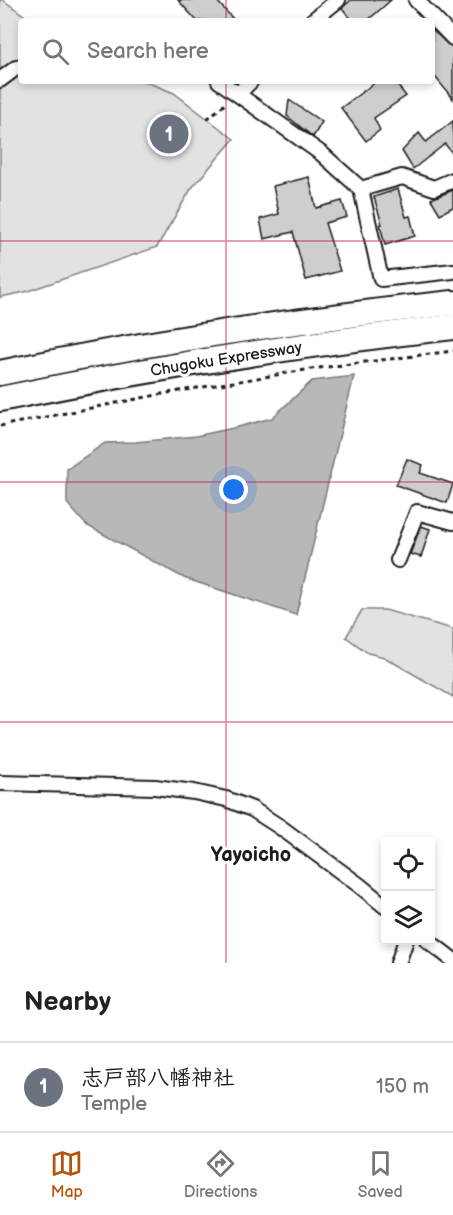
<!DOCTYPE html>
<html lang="en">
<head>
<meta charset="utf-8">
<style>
  body { margin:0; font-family:"Balsamiq Sans","Klee One",sans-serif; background:#f2f2f2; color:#222 }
  .controls { position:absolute; right:18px; bottom:18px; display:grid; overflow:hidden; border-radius:6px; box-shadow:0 3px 9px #0003 }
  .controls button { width:54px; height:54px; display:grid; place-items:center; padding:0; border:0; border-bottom:2px solid #e0e0e0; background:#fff; color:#222; font:30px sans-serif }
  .you { position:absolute; left:234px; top:490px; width:21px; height:21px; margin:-15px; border:4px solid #fff; border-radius:50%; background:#1a73e8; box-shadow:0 0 0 9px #1a73e833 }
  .badge { display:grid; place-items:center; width:39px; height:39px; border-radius:50%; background:#b45309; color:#fff; font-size:20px; font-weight:700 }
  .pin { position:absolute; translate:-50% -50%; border:3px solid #fff; box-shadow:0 2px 6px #0006 }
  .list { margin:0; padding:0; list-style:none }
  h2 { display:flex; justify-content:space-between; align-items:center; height:78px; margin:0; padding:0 24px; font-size:26px }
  h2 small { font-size:20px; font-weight:400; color:#767676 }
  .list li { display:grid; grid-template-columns:39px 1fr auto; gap:18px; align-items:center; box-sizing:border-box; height:90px; padding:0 24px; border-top:2px solid #e0e0e0 }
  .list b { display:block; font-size:22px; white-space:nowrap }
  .list p { margin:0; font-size:20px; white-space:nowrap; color:#767676 }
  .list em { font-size:20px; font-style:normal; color:#767676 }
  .icon { flex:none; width:33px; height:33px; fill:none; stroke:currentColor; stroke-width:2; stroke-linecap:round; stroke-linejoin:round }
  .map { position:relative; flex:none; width:453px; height:963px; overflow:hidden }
  .search { position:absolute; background:#fff; box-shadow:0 3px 9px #0003; left:18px; right:18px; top:18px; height:66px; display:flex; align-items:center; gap:15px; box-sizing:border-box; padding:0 21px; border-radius:6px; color:#767676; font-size:22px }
  .sheet { height:168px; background:#fff }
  nav { display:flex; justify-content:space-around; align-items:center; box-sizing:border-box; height:84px; border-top:2px solid #e0e0e0; background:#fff; font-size:16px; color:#767676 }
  nav a { display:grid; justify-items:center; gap:3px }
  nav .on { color:#b45309 }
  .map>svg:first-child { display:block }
  .green { fill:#e2e2e2; stroke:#7f7f7f; stroke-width:1.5 }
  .water { fill:#b8b8b8; stroke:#7a7a7a; stroke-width:1.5 }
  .building { fill:#cecece; stroke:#1c1c1c; stroke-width:1.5 }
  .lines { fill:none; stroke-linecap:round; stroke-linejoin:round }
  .minor-casing { stroke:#1c1c1c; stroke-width:18 }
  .motorway-casing { stroke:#1c1c1c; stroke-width:28 }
  .path { stroke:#1c1c1c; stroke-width:3; stroke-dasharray:4.5 4.5; stroke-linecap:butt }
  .minor { stroke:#fff; stroke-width:14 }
  .motorway { stroke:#fff; stroke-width:24 }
  .grid { fill:none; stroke:#c2185b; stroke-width:1.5; stroke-opacity:0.55 }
  .labels { text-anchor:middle; stroke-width:6; stroke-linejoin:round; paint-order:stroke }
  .street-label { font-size:16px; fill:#1c1c1c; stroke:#fff }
  .quarter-label { font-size:20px; font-weight:bold; fill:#1c1c1c; stroke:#fff }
</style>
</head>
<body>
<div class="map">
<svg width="453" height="963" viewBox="0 0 453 963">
  <rect width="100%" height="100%" fill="#fff"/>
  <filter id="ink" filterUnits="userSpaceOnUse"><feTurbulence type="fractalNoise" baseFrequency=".0167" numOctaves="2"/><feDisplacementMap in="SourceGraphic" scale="12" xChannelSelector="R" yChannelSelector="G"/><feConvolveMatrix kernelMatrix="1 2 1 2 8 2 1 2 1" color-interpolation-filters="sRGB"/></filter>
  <g filter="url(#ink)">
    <!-- green -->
    <g class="green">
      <polygon points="0,0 3,0 32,21 21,21 21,81 144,81 174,93 234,139 191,189 157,247 25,292 0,297"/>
      <polygon points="362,610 385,610 453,629 453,697 384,657 368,653 346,637"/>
    </g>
    <!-- water -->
    <polygon class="water" points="354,376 296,615 184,578 86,525 67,503 67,469 105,443 136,442 196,436 238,427 272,418 312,381"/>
    <!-- building -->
    <g class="building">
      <polygon points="178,0 216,0 235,21 197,21"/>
      <polygon points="351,0 391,0 367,21 353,21 342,8"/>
      <polygon points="432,29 447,44 453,47 453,99 432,73"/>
      <polygon points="377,81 394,81 406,96 374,118 380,130 366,141 341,108"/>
      <polygon points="289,100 322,122 313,137 287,116"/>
      <polygon points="453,121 453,154 445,144 413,169 402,151 419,133 426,142"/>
      <polygon points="309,177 316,208 342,201 347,217 325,223 340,271 306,280 293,232 264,239 260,219 279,214 273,186"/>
      <polygon points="398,189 406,217 410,216 415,236 385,245 380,225 382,224 374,197"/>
      <polygon points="453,190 453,207 440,214 431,199"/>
      <polygon points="407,459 423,465 420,473 453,484 447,503 396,485"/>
      <polygon points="421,526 430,529 421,557 410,554"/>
    </g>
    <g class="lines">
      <!-- minor casing -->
      <g class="minor-casing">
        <g id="minor">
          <polyline points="416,0 453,38"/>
          <polyline points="312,21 338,0"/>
          <polyline points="0,80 16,68 21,67"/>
          <polyline points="219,81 322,154 361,189"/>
          <polyline points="238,94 251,81"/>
          <polyline points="453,180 434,188 402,177 361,189 381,279 453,271"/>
          <polyline points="398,560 417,512 453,522"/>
          <polyline points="0,783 155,787 194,792 226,799 252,809 280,827 359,885 386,907"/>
          <polyline points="427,940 453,960"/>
          <polyline points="398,963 406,940"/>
        </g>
      </g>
      <!-- motorway casing -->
      <g class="motorway-casing">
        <g id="motorway">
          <path d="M0 373C150 341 301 319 453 303"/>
          <path d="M0 399C150 368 301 344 453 327"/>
        </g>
      </g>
      <!-- path -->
      <g class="path">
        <polyline points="207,119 225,104"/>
        <polyline points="0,426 162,394 311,369 453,351"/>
      </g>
      <!-- minor -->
      <use href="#minor" class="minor"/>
      <!-- motorway -->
      <use href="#motorway" class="motorway"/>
    </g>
  </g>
  <!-- grid -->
  <path class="grid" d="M226 0V21M226 81V963M0 241H453M0 482H453M0 722H453"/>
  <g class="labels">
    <!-- street labels -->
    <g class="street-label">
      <text transform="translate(226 358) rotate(-9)" y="6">Chugoku Expressway</text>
    </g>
    <!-- quarter labels -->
    <g class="quarter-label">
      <text x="251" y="861">Yayoicho</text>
    </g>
  </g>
</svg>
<div class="controls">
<button><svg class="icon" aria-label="locate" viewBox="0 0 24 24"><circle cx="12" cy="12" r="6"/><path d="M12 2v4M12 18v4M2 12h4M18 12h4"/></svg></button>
<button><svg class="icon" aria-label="layers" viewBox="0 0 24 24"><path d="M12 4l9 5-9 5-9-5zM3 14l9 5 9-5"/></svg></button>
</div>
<div class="you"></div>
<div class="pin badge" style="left:169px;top:134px;background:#6b7280">1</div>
<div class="search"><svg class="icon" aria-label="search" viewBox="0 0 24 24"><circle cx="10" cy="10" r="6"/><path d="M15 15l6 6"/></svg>Search here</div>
</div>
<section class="sheet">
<h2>Nearby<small></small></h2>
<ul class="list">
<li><span class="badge" style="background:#6b7280">1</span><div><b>志戸部八幡神社</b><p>Temple</p></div><em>150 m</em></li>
</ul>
</section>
<nav>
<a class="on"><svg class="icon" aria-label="map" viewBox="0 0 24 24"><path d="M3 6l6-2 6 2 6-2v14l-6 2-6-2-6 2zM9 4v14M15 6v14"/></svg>Map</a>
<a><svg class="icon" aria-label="directions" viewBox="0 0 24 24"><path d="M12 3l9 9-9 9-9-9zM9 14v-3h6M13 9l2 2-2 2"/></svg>Directions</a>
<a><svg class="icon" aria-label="saved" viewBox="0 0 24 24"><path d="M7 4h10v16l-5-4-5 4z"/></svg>Saved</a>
</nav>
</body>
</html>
